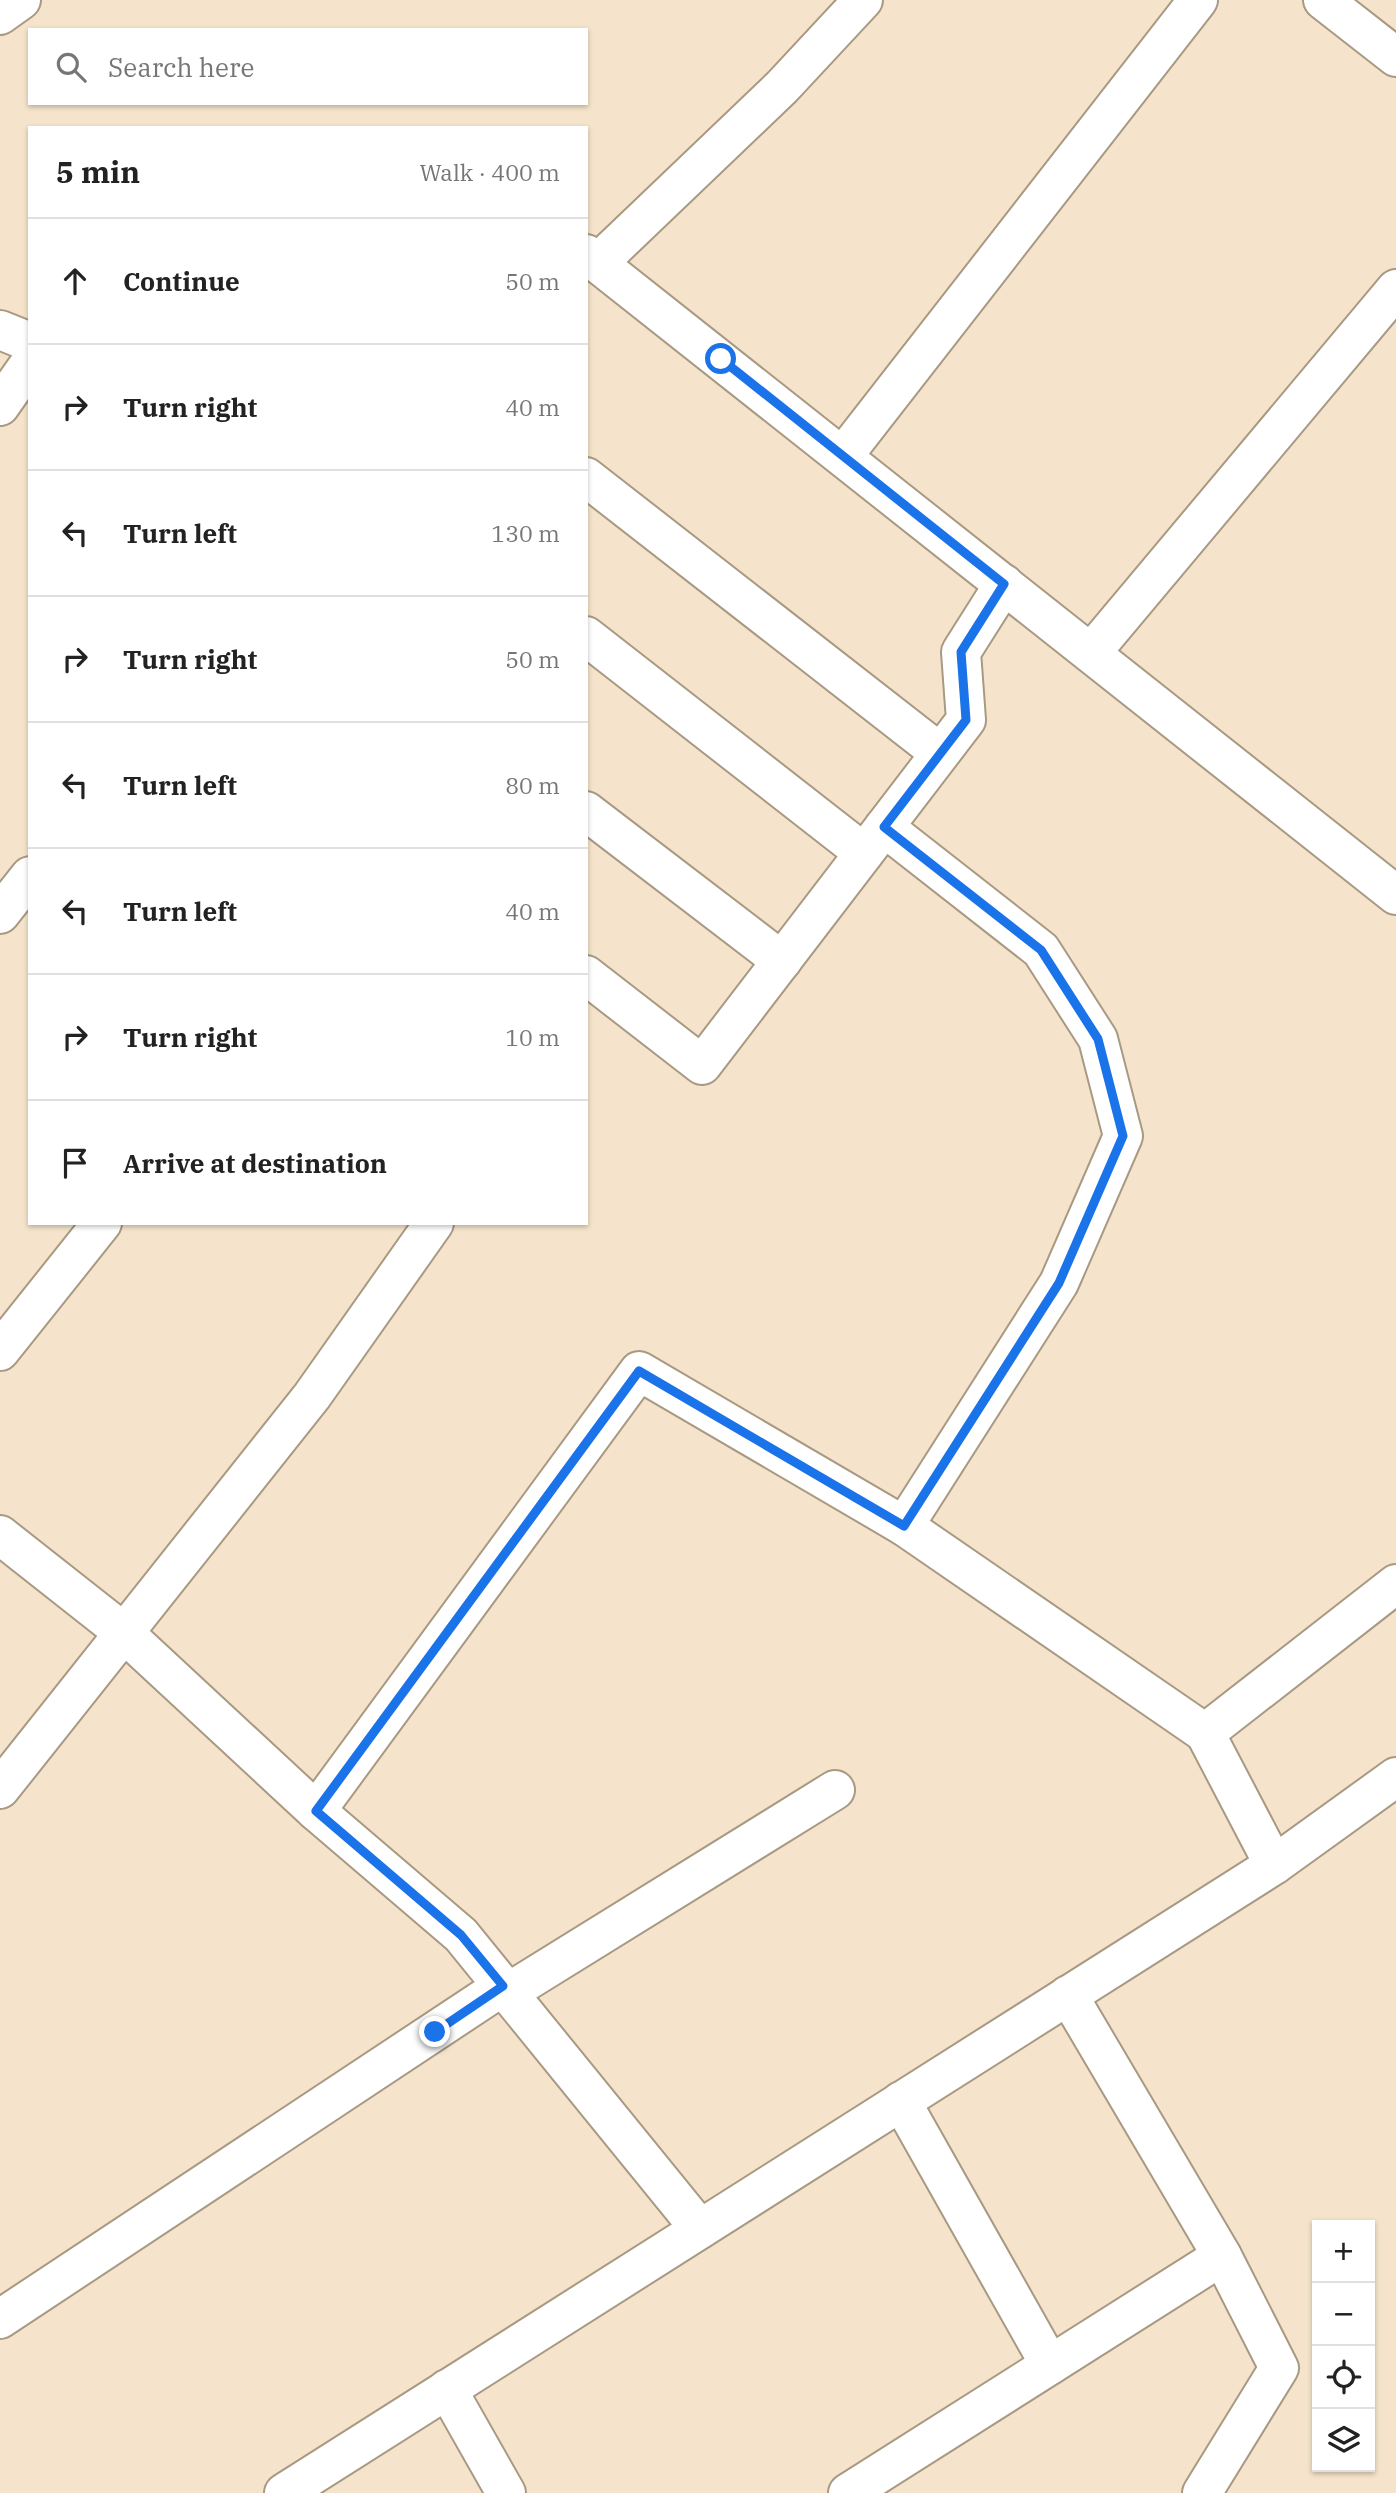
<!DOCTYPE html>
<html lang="en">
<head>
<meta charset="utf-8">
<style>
  body { margin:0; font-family:"IBM Plex Serif",serif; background:#f6f6f6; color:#222 }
  .controls { position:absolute; right:21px; bottom:21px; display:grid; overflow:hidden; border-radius:0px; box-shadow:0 2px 5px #0004 }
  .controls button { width:63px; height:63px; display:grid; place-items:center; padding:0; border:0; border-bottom:2px solid #e0e0e0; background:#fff; color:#222; font:35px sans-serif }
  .stop { position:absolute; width:21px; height:21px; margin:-16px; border:5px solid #1a73e8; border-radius:50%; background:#fff }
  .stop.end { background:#1a73e8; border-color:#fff; box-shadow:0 2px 7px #0008 }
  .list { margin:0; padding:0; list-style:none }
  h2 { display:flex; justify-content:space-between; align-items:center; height:91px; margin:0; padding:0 28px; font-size:30px }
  h2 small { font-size:23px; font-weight:400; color:#767676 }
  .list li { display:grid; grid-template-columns:46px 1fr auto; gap:21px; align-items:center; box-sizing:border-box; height:126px; padding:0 28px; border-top:2px solid #e0e0e0 }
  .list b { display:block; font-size:26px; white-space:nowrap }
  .list em { font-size:23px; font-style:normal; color:#767676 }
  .icon { flex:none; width:38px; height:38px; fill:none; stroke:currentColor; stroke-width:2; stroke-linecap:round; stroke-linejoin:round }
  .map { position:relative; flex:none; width:1396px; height:2493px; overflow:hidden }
  .search { position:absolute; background:#fff; box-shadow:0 2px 5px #0004; left:28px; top:28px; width:560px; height:77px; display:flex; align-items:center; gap:18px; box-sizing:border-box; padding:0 24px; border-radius:0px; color:#767676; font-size:26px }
  .panel { position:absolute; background:#fff; box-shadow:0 2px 5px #0004; left:28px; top:126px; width:560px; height:1099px; border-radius:0px }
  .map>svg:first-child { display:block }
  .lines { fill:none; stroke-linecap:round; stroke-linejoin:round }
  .minor-casing { stroke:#a89982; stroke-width:42 }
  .tertiary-casing { stroke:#a89982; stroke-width:42 }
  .minor { stroke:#fff; stroke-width:38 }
  .tertiary { stroke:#fff; stroke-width:38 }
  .route { stroke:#1a73e8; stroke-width:9 }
</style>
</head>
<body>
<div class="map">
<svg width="1396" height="2493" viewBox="0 0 1396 2493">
  <rect width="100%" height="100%" fill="#f5e4cb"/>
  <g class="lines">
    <!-- minor casing -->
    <g class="minor-casing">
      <g id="minor">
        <polyline points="1323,0 1396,57"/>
        <polyline points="0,15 21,0"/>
        <polyline points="599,262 782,87 863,0"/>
        <polyline points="0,406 30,363"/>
        <polyline points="843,456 1198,0"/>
        <polyline points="586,477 940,753"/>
        <polyline points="586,636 864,853"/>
        <polyline points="1091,653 1396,289"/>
        <polyline points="586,811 782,961"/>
        <polyline points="0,914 30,876"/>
        <polyline points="586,975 702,1065 966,720 961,652 1004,584"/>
        <polyline points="0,1351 102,1223"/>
        <polyline points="904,1526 1205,1733 1396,1584"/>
        <polyline points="0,1535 123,1632 316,1811 461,1935 700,2229"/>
        <polyline points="1205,1733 1274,1865"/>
        <polyline points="0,1789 312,1396 434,1223"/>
        <polyline points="316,1811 639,1371 904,1526 1059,1283 1123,1136 1098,1039 1041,950 884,827"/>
        <polyline points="901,2101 1050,2365"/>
        <polyline points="0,2319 503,1986 509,1992 835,1790"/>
        <polyline points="447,2389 506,2493"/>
        <polyline points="284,2493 1274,1865 1396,1777"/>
        <polyline points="848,2493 1222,2256 1068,1995"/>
        <polyline points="1202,2493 1279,2368 1222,2256"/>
      </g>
    </g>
    <!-- tertiary casing -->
    <g class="tertiary-casing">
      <g id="tertiary">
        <polyline points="586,254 1396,895"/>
        <polyline points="0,330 30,342"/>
      </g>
    </g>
    <!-- minor -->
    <use href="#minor" class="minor"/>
    <!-- tertiary -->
    <use href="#tertiary" class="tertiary"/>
  </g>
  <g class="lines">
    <!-- route -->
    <polyline class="route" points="435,2032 503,1986 461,1935 316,1811 639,1371 904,1526 1059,1283 1123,1136 1098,1039 1041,950 884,827 966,720 961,652 1004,584 721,359"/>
  </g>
</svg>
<div class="controls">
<button>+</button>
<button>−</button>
<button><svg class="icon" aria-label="locate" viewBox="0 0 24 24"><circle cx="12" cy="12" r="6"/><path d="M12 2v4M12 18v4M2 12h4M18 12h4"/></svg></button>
<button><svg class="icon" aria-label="layers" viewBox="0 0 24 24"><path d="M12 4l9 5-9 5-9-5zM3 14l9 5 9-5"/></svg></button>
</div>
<div class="stop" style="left:721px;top:359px"></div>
<div class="stop end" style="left:435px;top:2032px"></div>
<div class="search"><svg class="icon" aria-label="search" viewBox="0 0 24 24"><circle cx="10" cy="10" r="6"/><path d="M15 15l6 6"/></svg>Search here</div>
<section class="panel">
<h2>5 min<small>Walk · 400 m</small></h2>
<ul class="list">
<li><svg class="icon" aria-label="ahead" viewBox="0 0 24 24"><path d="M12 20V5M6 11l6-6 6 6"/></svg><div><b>Continue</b></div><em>50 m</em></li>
<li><svg class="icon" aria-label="right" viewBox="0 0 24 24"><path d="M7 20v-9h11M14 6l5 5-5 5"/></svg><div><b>Turn right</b></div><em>40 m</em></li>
<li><svg class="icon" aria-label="left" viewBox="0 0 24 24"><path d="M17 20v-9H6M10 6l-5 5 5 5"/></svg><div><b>Turn left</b></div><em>130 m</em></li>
<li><svg class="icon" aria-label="right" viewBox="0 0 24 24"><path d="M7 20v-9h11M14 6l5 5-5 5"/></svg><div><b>Turn right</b></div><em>50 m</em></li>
<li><svg class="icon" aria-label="left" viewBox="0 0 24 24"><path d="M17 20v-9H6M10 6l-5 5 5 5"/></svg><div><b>Turn left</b></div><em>80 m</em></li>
<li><svg class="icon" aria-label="left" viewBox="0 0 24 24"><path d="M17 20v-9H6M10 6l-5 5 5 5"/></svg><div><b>Turn left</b></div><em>40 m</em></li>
<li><svg class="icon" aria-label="right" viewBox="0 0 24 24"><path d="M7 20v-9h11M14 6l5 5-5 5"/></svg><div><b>Turn right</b></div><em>10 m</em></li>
<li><svg class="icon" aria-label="arrive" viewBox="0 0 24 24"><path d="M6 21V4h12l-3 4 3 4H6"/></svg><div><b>Arrive at destination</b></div></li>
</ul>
</section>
</div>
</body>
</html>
